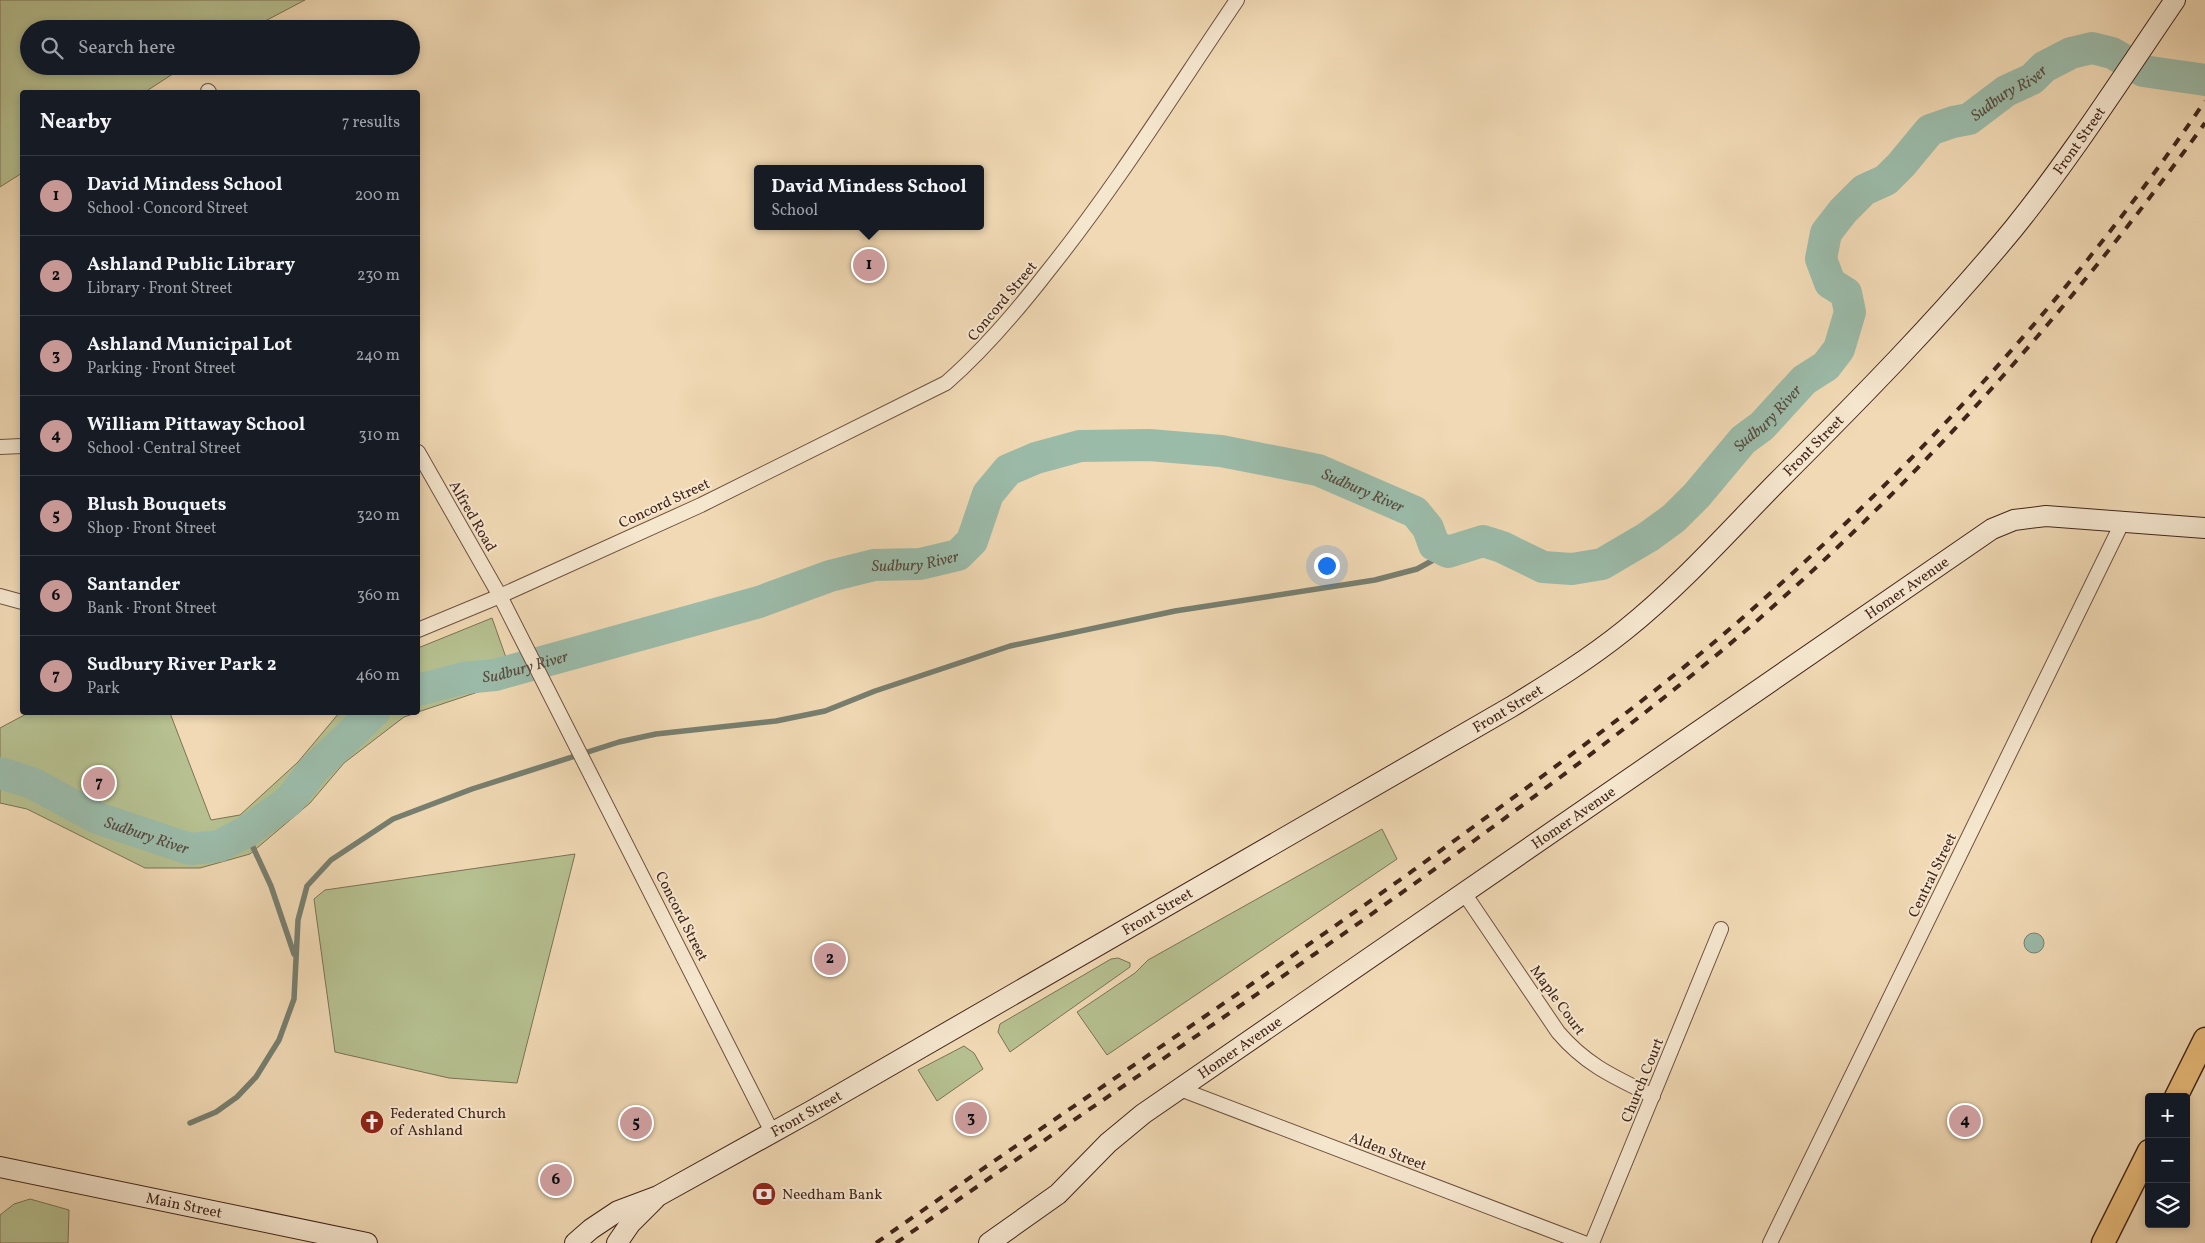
<!DOCTYPE html>
<html lang="en">
<head>
<meta charset="utf-8">
<style>
  body { margin:0; font-family:Vollkorn,serif; background:#242831; color:#f1f3f6 }
  .controls { position:absolute; right:15px; bottom:15px; display:grid; overflow:hidden; border-radius:5px; box-shadow:0 2px 8px #0003 }
  .controls button { width:45px; height:45px; display:grid; place-items:center; padding:0; border:0; border-bottom:1px solid #363941; background:#171b24; color:#f1f3f6; font:25px sans-serif }
  .you { position:absolute; left:1326px; top:565px; width:18px; height:18px; margin:-12px; border:4px solid #fff; border-radius:50%; background:#1a73e8; box-shadow:0 0 0 8px #1a73e833 }
  .badge { display:grid; place-items:center; width:32px; height:32px; border-radius:50%; background:#c59692; color:#111; font-size:16px; font-weight:700 }
  .pin { position:absolute; translate:-50% -50%; border:2px solid #fff; box-shadow:0 1px 5px #0006 }
  .popup { position:absolute; left:754px; top:165px; width:230px; height:65px; box-sizing:border-box; display:grid; place-content:center; border-radius:5px; background:#171b24; filter:drop-shadow(0 1px 4px #0005); font-size:16px; white-space:nowrap; color:#9ea1a6 }
  .popup b { font-size:19px; color:#f1f3f6 }
  .popup::after { content:''; position:absolute; left:50%; top:100%; margin-left:-10px; border:10px solid transparent; border-top-color:#171b24 }
  .list { margin:0; padding:0; list-style:none }
  h2 { display:flex; justify-content:space-between; align-items:center; height:65px; margin:0; padding:0 20px; font-size:21px }
  h2 small { font-size:16px; font-weight:400; color:#9ea1a6 }
  .list li { display:grid; grid-template-columns:32px 1fr auto; gap:15px; align-items:center; box-sizing:border-box; height:80px; padding:0 20px; border-top:1px solid #363941 }
  .list b { display:block; font-size:19px; white-space:nowrap }
  .list p { margin:0; font-size:16px; white-space:nowrap; color:#9ea1a6 }
  .list em { font-size:16px; font-style:normal; color:#9ea1a6 }
  .icon { flex:none; width:28px; height:28px; fill:none; stroke:currentColor; stroke-width:2; stroke-linecap:round; stroke-linejoin:round }
  .map { position:relative; flex:none; width:2205px; height:1243px; overflow:hidden }
  .search { position:absolute; background:#171b24; box-shadow:0 2px 8px #0003; left:20px; top:20px; width:400px; height:55px; display:flex; align-items:center; gap:12px; box-sizing:border-box; padding:0 18px; border-radius:28px; color:#9ea1a6; font-size:19px }
  .panel { position:absolute; background:#171b24; box-shadow:0 2px 8px #0003; left:20px; top:90px; width:400px; height:625px; border-radius:5px }
  .map>svg:first-child { display:block }
  .green { fill:#b6c090; stroke:#7c7255 }
  .water { fill:#9bbba9; stroke:#777f70 }
  .lines { fill:none; stroke-linecap:round; stroke-linejoin:round }
  .stream { stroke:#777f70; stroke-width:5.5 }
  .river { stroke:#9bbba9; stroke-width:32 }
  .street-casing { stroke:#6e5240; stroke-width:16 }
  .secondary-casing { stroke:#42251a; stroke-width:22 }
  .primary-casing { stroke:#42251a; stroke-width:25 }
  .street { stroke:#f5e6ce; stroke-width:14 }
  .secondary { stroke:#f5e6ce; stroke-width:20 }
  .primary { stroke:#e8bc7a; stroke-width:22 }
  .rail { stroke:#42251a; stroke-width:4; stroke-dasharray:9 9; stroke-linecap:butt }
  .labels { text-anchor:middle; stroke-width:4; stroke-linejoin:round; paint-order:stroke }
  .street-label { font-size:15px; fill:#42251a; stroke:#f5e6ce }
  .poi-label { font-size:15px; fill:#42251a; stroke:#f5e6ce; text-anchor:start }
  .water-label { font-size:16px; font-style:italic; fill:#584a3e; stroke:#f5e6ce }
</style>
</head>
<body>
<div class="map">
<svg width="2205" height="1243" viewBox="0 0 2205 1243">
  <rect width="100%" height="100%" fill="#f0d9b4"/>
  <filter id="stains"><feTurbulence type="fractalNoise" baseFrequency=".004" numOctaves="4"/><feColorMatrix values="0 0 0 0 .2 0 0 0 0 .09 0 0 0 0 .02 0 0 0 .5 -.17"/></filter>
  <radialGradient id="worn" r=".72"><stop offset=".6" stop-color="#630" stop-opacity="0"/><stop offset="1" stop-color="#630" stop-opacity=".3"/></radialGradient>
  <!-- green -->
  <g class="green">
    <polygon points="0,0 305,0 250,29 29,29 29,66 185,66 145,92 22,92 22,173 0,187"/>
    <polygon points="492,618 514,680 418,712 418,648"/>
    <polygon points="28,713 170,713 211,820 240,815 298,762 339,713 416,713 404,717 344,763 310,803 250,854 200,868 145,868 27,809 0,803 0,728"/>
    <polygon points="1382,829 1397,859 1107,1055 1077,1012 1135,973 1148,960"/>
    <polygon points="575,854 517,1083 449,1078 335,1052 314,899 325,890"/>
    <polygon points="1118,958 1130,963 1130,967 1010,1052 998,1032 1000,1024 1111,959"/>
    <polygon points="964,1046 974,1053 983,1069 937,1101 918,1070"/>
    <polygon points="30,1199 69,1210 68,1243 0,1243 0,1215 14,1204"/>
  </g>
  <!-- water -->
  <circle class="water" cx="2034" cy="943" r="10"/>
  <g class="lines">
    <!-- stream -->
    <g class="stream">
      <polyline points="246,832 271,886 294,954"/>
      <polyline points="190,1123 216,1112 237,1097 256,1077 279,1040 294,999 298,920 307,886 331,860 393,819 472,789 619,742 656,734 776,721 825,711 875,691 1010,646 1175,611 1375,580 1417,569 1448,552"/>
    </g>
    <!-- river -->
    <g class="river">
      <path id="s1" d="M418 690 464 678 495 675 759 602 830 576 874 565 920 564 958 555 972 541 988 494 1008 470 1036 458 1080 446 1149 445 1221 451 1318 470 1415 512 1428 528 1434 545 1448 552 1483 541 1502 547 1543 567 1572 569 1602 564 1648 537 1674 518 1697 495 1743 440 1762 426 1804 380 1826 366 1839 349 1850 312 1846 293 1830 283 1821 259 1826 233 1843 211 1864 190 1886 180 1901 165 1930 130 1953 122 1969 119 2006 91 2032 79 2044 67 2071 53 2092 48 2112 53 2143 71 2205 80"/>
      <path id="s2" d="M0 773 32 783 97 818 190 849 219 846 246 832 289 801 313 770 374 712"/>
    </g>
    <!-- street casing -->
    <g class="street-casing">
      <g id="street">
        <polyline points="208,91 209,92"/>
        <polyline points="0,447 22,446"/>
        <polyline points="418,452 500,596 772,1132"/>
        <polyline points="0,596 22,602"/>
        <path d="M418 630 500 596 701 505 946 383C985 349 1017 311 1048 271 1117 185 1175 91 1237 0"/>
        <path d="M1464 893 1558 1032C1586 1065 1614 1077 1653 1096"/>
        <polyline points="1180,1089 1584,1243"/>
        <polyline points="1592,1243 1721,929"/>
        <polyline points="1770,1243 2123,521"/>
      </g>
    </g>
    <!-- secondary casing -->
    <g class="secondary-casing">
      <g id="secondary">
        <path id="s3" d="M0 1167 367 1243"/>
        <path id="s4" d="M575 1243 591 1229 618 1211 658 1196 813 1110 1511 707C1550 683 1589 659 1625 630 1680 586 1727 533 1776 483 1858 401 1940 318 2014 228 2072 156 2123 76 2175 0"/>
        <polyline points="617,1243 630,1224 655,1199"/>
        <path id="s5" d="M989 1243 1058 1194 1108 1143 1143 1114 1992 529 2014 520 2046 516 2205 528"/>
      </g>
    </g>
    <!-- primary casing -->
    <g class="primary-casing">
      <g id="primary">
        <polyline points="2176,1097 2205,1039"/>
        <polyline points="2103,1243 2149,1151"/>
      </g>
    </g>
    <!-- street -->
    <use href="#street" class="street"/>
    <!-- secondary -->
    <use href="#secondary" class="secondary"/>
    <!-- primary -->
    <use href="#primary" class="primary"/>
    <!-- rail -->
    <g class="rail">
      <path d="M876 1243C1070 1107 1267 977 1458 838 1554 768 1650 698 1739 621 1915 467 2074 294 2205 101"/>
      <path d="M896 1243C1089 1108 1285 978 1475 840 1567 773 1658 705 1744 632 1918 482 2071 309 2205 123"/>
    </g>
  </g>
  <!-- icons -->
  <defs>
    <g id="church-disc" transform="scale(1.25)"><circle r="9.5" fill="#8f2418" stroke="#f5e6ce"/><path d="M-1.2-6h2.4v3.5h3.3v2.4h-3.3V6h-2.4V-.1h-3.3v-2.4h3.3Z" fill="#fff"/></g>
    <g id="bank-disc" transform="scale(1.25)"><circle r="9.5" fill="#8f2418" stroke="#f5e6ce"/><path d="M-6-4H6V4H-6ZM0-2.3a2.3 2.3 0 1 0 0 4.6a2.3 2.3 0 1 0 0-4.6Z" fill="#fff"/></g>
  </defs>
  <g fill-rule="evenodd">
    <use href="#church-disc" x="372" y="1122"/>
    <use href="#bank-disc" x="764" y="1194"/>
  </g>
  <g class="labels">
    <!-- street labels -->
    <g class="street-label">
      <text dy="5" stroke="none"><textPath href="#s4" startOffset="1886">Front Street</textPath></text>
      <text transform="translate(1002 301) rotate(-50)" y="5">Concord Street</text>
      <text dy="5" stroke="none"><textPath href="#s4" startOffset="1481">Front Street</textPath></text>
      <text transform="translate(664 503) rotate(-25)" y="5">Concord Street</text>
      <text transform="translate(473 516) rotate(60)" y="5">Alfred Road</text>
      <text dy="5" stroke="none"><textPath href="#s5" startOffset="1129">Homer Avenue</textPath></text>
      <text dy="5" stroke="none"><textPath href="#s4" startOffset="1076">Front Street</textPath></text>
      <text dy="5" stroke="none"><textPath href="#s5" startOffset="724">Homer Avenue</textPath></text>
      <text transform="translate(1932 875) rotate(-64)" y="5">Central Street</text>
      <text dy="5" stroke="none"><textPath href="#s4" startOffset="671">Front Street</textPath></text>
      <text transform="translate(682 916) rotate(63)" y="5">Concord Street</text>
      <text transform="translate(1558 1000) rotate(54)" y="5">Maple Court</text>
      <text dy="5" stroke="none"><textPath href="#s5" startOffset="319">Homer Avenue</textPath></text>
      <text transform="translate(1642 1080) rotate(-68)" y="5">Church Court</text>
      <text dy="5" stroke="none"><textPath href="#s4" startOffset="266">Front Street</textPath></text>
      <text transform="translate(1388 1151) rotate(21)" y="5">Alden Street</text>
      <text dy="5" stroke="none"><textPath href="#s3" startOffset="188">Main Street</textPath></text>
    </g>
    <!-- poi labels -->
    <g class="poi-label">
      <text x="390" y="1118">Federated Church<tspan x="390" dy="17">of Ashland</tspan></text>
      <text x="782" y="1199">Needham Bank</text>
    </g>
    <!-- water labels -->
    <g class="water-label">
      <text dy="6" stroke="none"><textPath href="#s1" startOffset="1986">Sudbury River</textPath></text>
      <text dy="6" stroke="none"><textPath href="#s1" startOffset="1520">Sudbury River</textPath></text>
      <text dy="6" stroke="none"><textPath href="#s1" startOffset="1025">Sudbury River</textPath></text>
      <text dy="6" stroke="none"><textPath href="#s1" startOffset="515">Sudbury River</textPath></text>
      <text dy="6" stroke="none"><textPath href="#s1" startOffset="110">Sudbury River</textPath></text>
      <text dy="6" stroke="none"><textPath href="#s2" startOffset="160">Sudbury River</textPath></text>
    </g>
  </g>
  <rect width="100%" height="100%" filter="url(#stains)"/>
  <rect width="100%" height="100%" fill="url(#worn)"/>
</svg>
<div class="controls">
<button>+</button>
<button>−</button>
<button><svg class="icon" aria-label="layers" viewBox="0 0 24 24"><path d="M12 4l9 5-9 5-9-5zM3 14l9 5 9-5"/></svg></button>
</div>
<div class="you"></div>
<div class="pin badge" style="left:869px;top:265px">1</div>
<div class="popup"><b>David Mindess School</b>School</div>
<div class="pin badge" style="left:830px;top:959px">2</div>
<div class="pin badge" style="left:971px;top:1118px">3</div>
<div class="pin badge" style="left:1965px;top:1121px">4</div>
<div class="pin badge" style="left:636px;top:1123px">5</div>
<div class="pin badge" style="left:556px;top:1180px">6</div>
<div class="pin badge" style="left:99px;top:783px">7</div>
<div class="search"><svg class="icon" aria-label="search" viewBox="0 0 24 24"><circle cx="10" cy="10" r="6"/><path d="M15 15l6 6"/></svg>Search here</div>
<section class="panel">
<h2>Nearby<small>7 results</small></h2>
<ul class="list">
<li><span class="badge">1</span><div><b>David Mindess School</b><p>School · Concord Street</p></div><em>200 m</em></li>
<li><span class="badge">2</span><div><b>Ashland Public Library</b><p>Library · Front Street</p></div><em>230 m</em></li>
<li><span class="badge">3</span><div><b>Ashland Municipal Lot</b><p>Parking · Front Street</p></div><em>240 m</em></li>
<li><span class="badge">4</span><div><b>William Pittaway School</b><p>School · Central Street</p></div><em>310 m</em></li>
<li><span class="badge">5</span><div><b>Blush Bouquets</b><p>Shop · Front Street</p></div><em>320 m</em></li>
<li><span class="badge">6</span><div><b>Santander</b><p>Bank · Front Street</p></div><em>360 m</em></li>
<li><span class="badge">7</span><div><b>Sudbury River Park 2</b><p>Park</p></div><em>460 m</em></li>
</ul>
</section>
</div>
</body>
</html>
